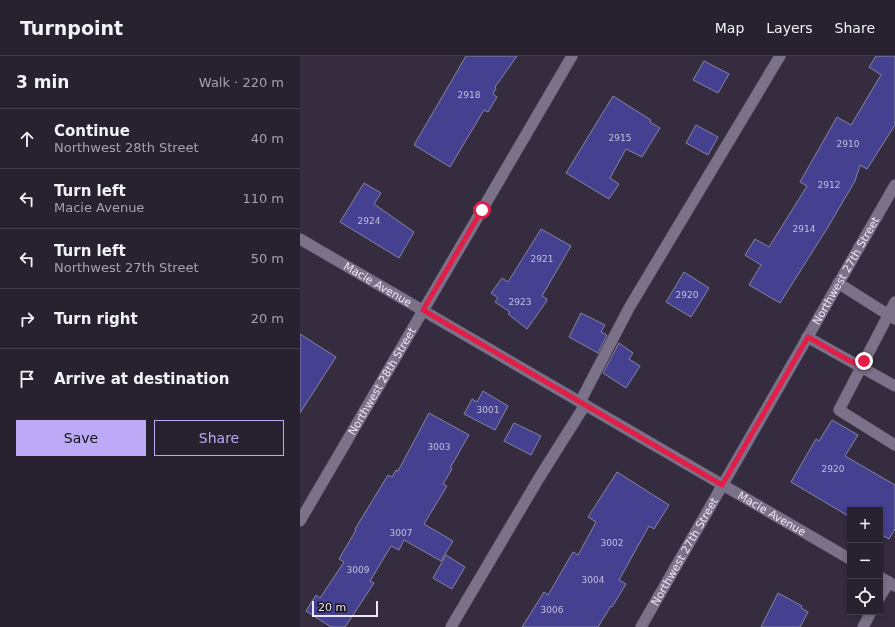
<!DOCTYPE html>
<html lang="en">
<head>
<meta charset="utf-8">
<style>
  body { margin:0; font-family:"DejaVu Sans",sans-serif; background:#302938; color:#f1f3f6 }
  .controls { position:absolute; right:12px; bottom:12px; display:grid; overflow:hidden; border-radius:0px; box-shadow:0 2px 6px #0003 }
  .controls button { width:36px; height:36px; display:grid; place-items:center; padding:0; border:0; border-bottom:1px solid #443e4c; background:#282130; color:#f1f3f6; font:20px sans-serif }
  .scale { position:absolute; left:12px; bottom:10px; width:66px; box-sizing:border-box; padding-left:4px; border:2px solid #ede8f5; border-top:0; font-size:11px; line-height:14px; white-space:nowrap; color:#ede8f5; -webkit-text-stroke:3px #1a161f; paint-order:stroke }
  .stop { position:absolute; width:12px; height:12px; margin:-9px; border:3px solid #e11d48; border-radius:50%; background:#fff }
  .stop.end { background:#e11d48; border-color:#fff; box-shadow:0 1px 4px #0008 }
  .list { margin:0; padding:0; list-style:none }
  h2 { display:flex; justify-content:space-between; align-items:center; height:52px; margin:0; padding:0 16px; font-size:17px }
  h2 small { font-size:13px; font-weight:400; color:#a5a3ab }
  .list li { display:grid; grid-template-columns:26px 1fr auto; gap:12px; align-items:center; box-sizing:border-box; height:60px; padding:0 16px; border-top:1px solid #443e4c }
  .list b { display:block; font-size:15px; white-space:nowrap }
  .list p { margin:0; font-size:13px; white-space:nowrap; color:#a5a3ab }
  .list em { font-size:13px; font-style:normal; color:#a5a3ab }
  .actions { display:flex; gap:8px; padding:12px 16px }
  .actions a { flex:1; padding:9px 0; border:1px solid #bcaaf6; border-radius:0px; text-align:center; font-size:14px; color:#bcaaf6 }
  .actions .main { background:#bcaaf6; color:#111 }
  .icon { flex:none; width:22px; height:22px; fill:none; stroke:currentColor; stroke-width:2; stroke-linecap:round; stroke-linejoin:round }
  .map { position:relative; flex:none; width:595px; height:571px; overflow:hidden }
  header { display:flex; align-items:center; gap:24px; box-sizing:border-box; height:56px; padding:0 20px; background:#282130; border-bottom:1px solid #443e4c }
  header strong { font-size:19px }
  nav { display:flex; gap:22px; margin-inline-start:auto; font-size:14px }
  main { display:flex }
  aside { flex:1; background:#282130 }
  .map>svg:first-child { display:block }
  .building { fill:#45408f; stroke:#8586a0 }
  .lines { fill:none; stroke-linecap:round; stroke-linejoin:round }
  .service-casing { stroke:#4e4758; stroke-width:12 }
  .minor-casing { stroke:#4e4758; stroke-width:12 }
  .service { stroke:#7b7188; stroke-width:11 }
  .minor { stroke:#7b7188; stroke-width:11 }
  .route { stroke:#e11d48; stroke-width:5 }
  .labels { text-anchor:middle; stroke-width:4; stroke-linejoin:round; paint-order:stroke }
  .number-label { font-size:9px; fill:#c3bedc }
  .street-label { font-size:11px; fill:#ede8f5; stroke:#1a161f }
</style>
</head>
<body>
<header>
<strong>Turnpoint</strong>
<nav><a>Map</a><a>Layers</a><a>Share</a></nav>
</header>
<main>
<aside>
<h2>3 min<small>Walk · 220 m</small></h2>
<ul class="list">
<li><svg class="icon" aria-label="ahead" viewBox="0 0 24 24"><path d="M12 20V5M6 11l6-6 6 6"/></svg><div><b>Continue</b><p>Northwest 28th Street</p></div><em>40 m</em></li>
<li><svg class="icon" aria-label="left" viewBox="0 0 24 24"><path d="M17 20v-9H6M10 6l-5 5 5 5"/></svg><div><b>Turn left</b><p>Macie Avenue</p></div><em>110 m</em></li>
<li><svg class="icon" aria-label="left" viewBox="0 0 24 24"><path d="M17 20v-9H6M10 6l-5 5 5 5"/></svg><div><b>Turn left</b><p>Northwest 27th Street</p></div><em>50 m</em></li>
<li><svg class="icon" aria-label="right" viewBox="0 0 24 24"><path d="M7 20v-9h11M14 6l5 5-5 5"/></svg><div><b>Turn right</b></div><em>20 m</em></li>
<li><svg class="icon" aria-label="arrive" viewBox="0 0 24 24"><path d="M6 21V4h12l-3 4 3 4H6"/></svg><div><b>Arrive at destination</b></div></li>
</ul>
<div class="actions"><a class="main">Save</a><a>Share</a></div>
</aside>
<div class="map">
<svg width="595" height="571" viewBox="0 0 595 571">
  <rect width="100%" height="100%" fill="#352c40"/>
  <!-- building -->
  <g class="building">
    <polygon points="166,0 217,0 195,31 196,32 193,38 197,41 188,56 184,54 150,111 114,89"/>
    <polygon points="576,0 595,0 595,69 567,113 560,109 555,125 528,171 480,247 449,229 461,209 445,199 455,183 469,191 507,130 500,126 537,61 551,69 581,19 569,11"/>
    <polygon points="404,5 429,18 418,37 393,24"/>
    <polygon points="313,40 351,64 350,66 360,72 342,101 326,93 310,122 319,128 309,143 266,117"/>
    <polygon points="396,69 418,81 408,99 386,87"/>
    <polygon points="64,127 81,137 74,148 114,176 99,202 40,166"/>
    <polygon points="241,173 271,190 242,240 247,243 246,246 227,273 208,258 210,256 195,246 198,242 191,237 202,222 208,226"/>
    <polygon points="384,216 409,232 391,261 366,246"/>
    <polygon points="281,257 305,269 301,276 307,279 298,297 269,281"/>
    <polygon points="0,278 36,301 0,357"/>
    <polygon points="319,287 333,297 329,303 340,310 326,332 303,317"/>
    <polygon points="183,335 208,350 195,374 164,358 172,343 177,346"/>
    <polygon points="129,357 169,379 150,412 152,413 143,428 147,430 124,468 153,485 141,505 104,484 99,494 91,490 70,525 74,527 45,571 31,571 6,555 16,539 20,542 44,506 39,503 56,474 55,473 88,419 92,421 96,414 98,415"/>
    <polygon points="532,364 558,379 545,400 595,429 595,473 589,483 580,478 580,454 550,454 550,461 491,426 516,383 519,385"/>
    <polygon points="214,367 241,380 231,399 204,385"/>
    <polygon points="317,416 369,449 354,473 349,470 319,524 326,528 312,551 311,550 298,571 222,571 244,536 248,539 273,496 278,499 296,466 288,461"/>
    <polygon points="146,499 165,511 152,533 133,522"/>
    <polygon points="478,537 502,550 501,552 508,556 500,571 461,571"/>
  </g>
  <g class="lines">
    <!-- service casing -->
    <g class="service-casing">
      <g id="service">
        <polyline points="538,227 595,263"/>
        <polyline points="595,246 539,354 595,389"/>
        <polyline points="507,281 595,330"/>
        <polyline points="280,346 329,252 480,0"/>
        <polyline points="580,541 589,526"/>
        <polyline points="151,571 239,422 285,349"/>
        <polyline points="563,571 571,556"/>
      </g>
    </g>
    <!-- minor casing -->
    <g class="minor-casing">
      <g id="minor">
        <path id="s1" d="M0 183 550 503"/>
        <path id="s2" d="M0 465 272 0"/>
        <polyline points="580,521 595,530"/>
        <path id="s3" d="M341 571 595 129"/>
      </g>
    </g>
    <!-- service -->
    <use href="#service" class="service"/>
    <!-- minor -->
    <use href="#minor" class="minor"/>
  </g>
  <g class="lines">
    <!-- route -->
    <polyline class="route" points="182,154 123,254 422,429 508,281 548,304 562,310 564,305"/>
  </g>
  <g class="labels">
    <!-- number labels -->
    <g class="number-label">
      <text x="169" y="42">2918</text>
      <text x="320" y="85">2915</text>
      <text x="548" y="91">2910</text>
      <text x="529" y="132">2912</text>
      <text x="69" y="168">2924</text>
      <text x="504" y="176">2914</text>
      <text x="242" y="206">2921</text>
      <text x="387" y="242">2920</text>
      <text x="220" y="249">2923</text>
      <text x="188" y="357">3001</text>
      <text x="139" y="394">3003</text>
      <text x="533" y="416">2920</text>
      <text x="101" y="480">3007</text>
      <text x="312" y="490">3002</text>
      <text x="58" y="517">3009</text>
      <text x="293" y="527">3004</text>
      <text x="252" y="557">3006</text>
    </g>
    <!-- street labels -->
    <g class="street-label">
      <text dy="4" stroke="none"><textPath href="#s3" startOffset="411">Northwest 27th Street</textPath></text>
      <text dy="4" stroke="none"><textPath href="#s1" startOffset="90">Macie Avenue</textPath></text>
      <text dy="4" stroke="none"><textPath href="#s2" startOffset="162">Northwest 28th Street</textPath></text>
      <text dy="4" stroke="none"><textPath href="#s1" startOffset="546">Macie Avenue</textPath></text>
      <text dy="4" stroke="none"><textPath href="#s3" startOffset="87">Northwest 27th Street</textPath></text>
    </g>
  </g>
</svg>
<div class="controls">
<button>+</button>
<button>−</button>
<button><svg class="icon" aria-label="locate" viewBox="0 0 24 24"><circle cx="12" cy="12" r="6"/><path d="M12 2v4M12 18v4M2 12h4M18 12h4"/></svg></button>
</div>
<div class="scale">20 m</div>
<div class="stop" style="left:182px;top:154px"></div>
<div class="stop end" style="left:564px;top:305px"></div>
</div>
</main>
</body>
</html>
